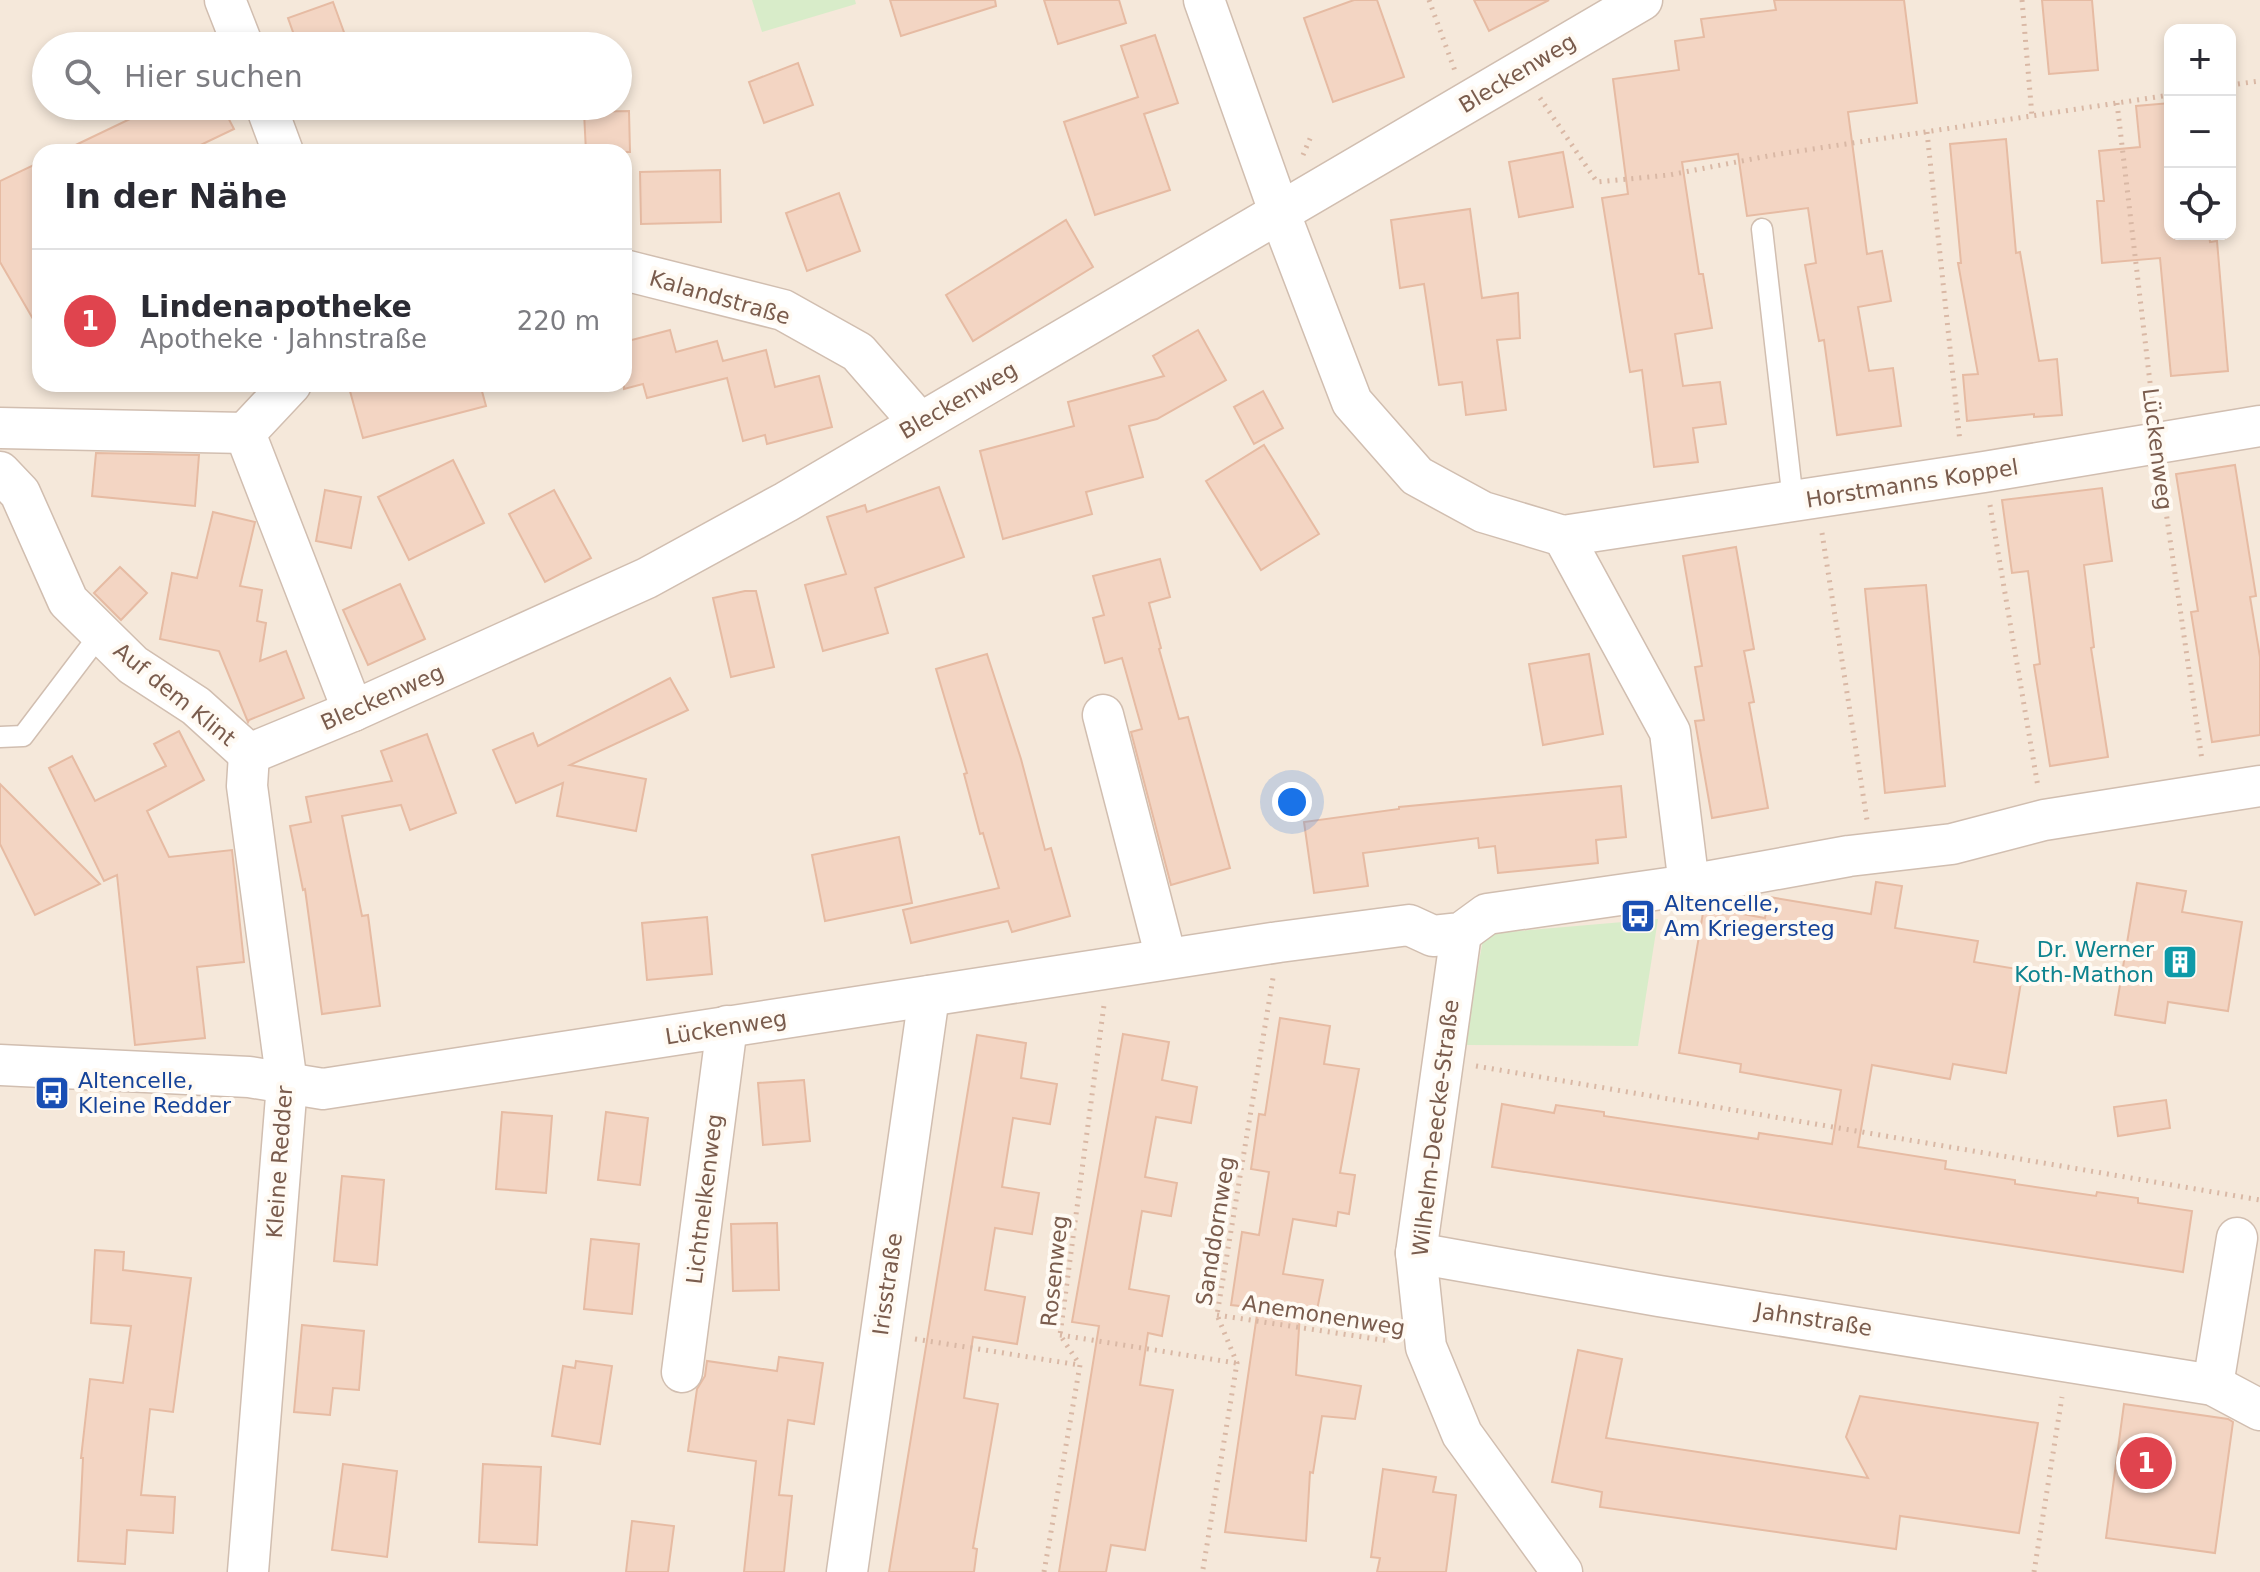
<!DOCTYPE html>
<html lang="de">
<head>
<meta charset="utf-8">
<style>
  body { margin:0; font-family:"DejaVu Sans",sans-serif; background:#f7f7f7; color:#2b2b33 }
  .controls { position:absolute; right:24px; top:24px; display:grid; overflow:hidden; border-radius:16px; box-shadow:0 4px 12px #0003 }
  .controls button { width:72px; height:72px; display:grid; place-items:center; padding:0; border:0; border-bottom:2px solid #e1e1e2; background:#fff; color:#2b2b33; font:40px sans-serif }
  .you { position:absolute; left:1292px; top:802px; width:28px; height:28px; margin:-20px; border:6px solid #fff; border-radius:50%; background:#1a73e8; box-shadow:0 0 0 12px #1a73e833 }
  .badge { display:grid; place-items:center; width:52px; height:52px; border-radius:50%; background:#db2777; color:#fff; font-size:26px; font-weight:700 }
  .pin { position:absolute; translate:-50% -50%; border:4px solid #fff; box-shadow:0 2px 8px #0006 }
  .list { margin:0; padding:0; list-style:none }
  h2 { display:flex; justify-content:space-between; align-items:center; height:104px; margin:0; padding:0 32px; font-size:34px }
  h2 small { font-size:26px; font-weight:400; color:#7c7c81 }
  .list li { display:grid; grid-template-columns:52px 1fr auto; gap:24px; align-items:center; box-sizing:border-box; height:144px; padding:0 32px; border-top:2px solid #e1e1e2 }
  .list b { display:block; font-size:30px; white-space:nowrap }
  .list p { margin:0; font-size:26px; white-space:nowrap; color:#7c7c81 }
  .list em { font-size:26px; font-style:normal; color:#7c7c81 }
  .icon { flex:none; width:44px; height:44px; fill:none; stroke:currentColor; stroke-width:2; stroke-linecap:round; stroke-linejoin:round }
  .map { position:relative; flex:none; width:2260px; height:1572px; overflow:hidden }
  .search { position:absolute; background:#fff; box-shadow:0 4px 12px #0003; left:32px; top:32px; width:600px; height:88px; display:flex; align-items:center; gap:20px; box-sizing:border-box; padding:0 28px; border-radius:44px; color:#7c7c81; font-size:30px }
  .panel { position:absolute; background:#fff; box-shadow:0 4px 12px #0003; left:32px; top:144px; width:600px; height:248px; border-radius:24px }
  .map>svg:first-child { display:block }
  .residential { fill:#f5e8da; fill-rule:evenodd }
  .green { fill:#d8ecc9 }
  .building { fill:#f3d5c3; stroke:#e6bba3; stroke-width:2 }
  .lines { fill:none; stroke-linecap:round; stroke-linejoin:round }
  .lane-casing { stroke:#d1beb0; stroke-width:23 }
  .street-casing { stroke:#d1beb0; stroke-width:43 }
  .path { stroke:#d9b8a5; stroke-width:5; stroke-dasharray:2 6; stroke-linecap:butt }
  .lane { stroke:#fff; stroke-width:20 }
  .street { stroke:#fff; stroke-width:40 }
  .labels { text-anchor:middle; stroke-width:8; stroke-linejoin:round; paint-order:stroke }
  .street-label { font-size:22px; fill:#7a5c4d; stroke:#fffaf3 }
  .transit-label { font-size:22px; fill:#164399; stroke:#fffaf3; text-anchor:start }
  .culture-label { font-size:22px; fill:#0d838f; stroke:#fffaf3; text-anchor:end }
</style>
</head>
<body>
<div class="map">
<svg width="2260" height="1572" viewBox="0 0 2260 1572">
  <rect width="100%" height="100%" fill="#fdf6ec"/>
  <!-- residential -->
  <path class="residential" d="M0 0H2260V1572H0ZM2170 30H2230V234H2170ZM46 46H618V106H46ZM40 152H624V384H40Z"/>
  <!-- green -->
  <g class="green">
    <polygon points="752,0 855,0 856,4 762,32"/>
    <polygon points="1658,919 1638,1046 1464,1045 1484,934"/>
  </g>
  <!-- building -->
  <g class="building">
    <polygon points="890,0 995,0 996,6 901,36"/>
    <polygon points="1044,0 1119,0 1126,23 1058,44"/>
    <polygon points="1354,0 1377,0 1404,77 1333,102 1304,18"/>
    <polygon points="1474,0 1549,0 1489,31"/>
    <polygon points="1774,0 1904,0 1917,103 1848,112 1867,254 1882,251 1891,301 1858,307 1869,371 1893,368 1901,426 1837,435 1824,340 1819,341 1805,265 1816,263 1808,208 1747,216 1738,154 1682,162 1699,274 1703,274 1712,328 1675,334 1683,386 1720,382 1726,424 1693,428 1698,462 1654,467 1642,370 1630,372 1602,198 1628,194 1613,79 1679,70 1675,41 1704,37 1701,19 1776,10"/>
    <polygon points="2042,0 2092,0 2098,70 2049,74"/>
    <polygon points="333,2 349,46 298,46 288,18"/>
    <polygon points="1155,35 1178,103 1144,114 1170,190 1095,215 1064,122 1138,97 1121,46"/>
    <polygon points="798,63 813,105 764,123 749,82"/>
    <polygon points="2170,103 2170,234 2209,234 2210,242 2217,241 2228,371 2171,376 2160,258 2102,263 2097,201 2104,201 2099,151 2140,147 2136,106"/>
    <polygon points="157,106 222,106 234,129 186,152 61,152"/>
    <polygon points="629,111 630,152 586,152 584,112"/>
    <polygon points="2006,139 2016,253 2020,252 2039,361 2057,359 2062,415 2034,417 2034,414 1967,421 1963,375 1978,374 1958,263 1961,263 1950,144"/>
    <polygon points="1563,152 1573,207 1519,217 1509,162"/>
    <polygon points="40,162 40,331 0,262 0,181"/>
    <polygon points="720,170 721,222 641,224 640,172"/>
    <polygon points="839,193 860,251 807,271 786,213"/>
    <polygon points="1470,209 1482,298 1518,293 1520,338 1497,340 1506,410 1466,415 1462,382 1439,385 1424,284 1400,288 1391,220"/>
    <polygon points="1066,220 1093,267 973,341 946,295"/>
    <polygon points="670,330 676,352 717,341 723,361 766,350 775,387 819,376 832,427 767,444 765,435 743,441 727,378 647,398 643,384 624,389 624,342"/>
    <polygon points="1198,330 1226,380 1157,419 1129,426 1143,477 1086,492 1092,514 1003,539 980,451 1074,426 1068,402 1164,376 1153,356"/>
    <polygon points="348,384 480,384 486,406 363,438"/>
    <polygon points="1263,391 1283,428 1254,444 1234,407"/>
    <polygon points="1264,445 1319,534 1261,570 1206,481"/>
    <polygon points="96,453 199,455 195,506 92,496"/>
    <polygon points="453,460 484,523 409,560 378,497"/>
    <polygon points="2235,465 2256,596 2250,597 2260,657 2260,735 2212,742 2191,612 2198,611 2176,474"/>
    <polygon points="939,487 964,557 875,588 888,633 823,651 805,585 846,574 827,517 865,505 867,512"/>
    <polygon points="2102,488 2112,561 2084,565 2094,647 2091,648 2108,757 2050,766 2034,665 2040,664 2028,571 2012,573 2002,500"/>
    <polygon points="325,490 361,497 351,548 316,541"/>
    <polygon points="554,490 591,558 545,582 509,514"/>
    <polygon points="213,512 255,522 240,586 262,590 257,621 266,623 260,661 286,651 304,698 249,720 248,722 219,651 160,639 172,573 197,578"/>
    <polygon points="1736,547 1754,649 1744,651 1754,702 1749,703 1768,808 1712,818 1695,721 1704,720 1695,667 1702,666 1683,556"/>
    <polygon points="1160,559 1170,597 1149,603 1161,648 1159,649 1179,719 1188,717 1230,868 1171,885 1131,732 1142,729 1122,658 1105,663 1093,618 1104,615 1093,576"/>
    <polygon points="120,567 147,593 121,620 94,593"/>
    <polygon points="400,584 425,639 368,665 343,610"/>
    <polygon points="1926,585 1945,786 1885,793 1865,589"/>
    <polygon points="745,591 756,591 774,667 731,677 713,598"/>
    <polygon points="987,654 1021,759 1045,850 1051,848 1070,916 1012,932 1008,921 911,943 903,910 999,888 983,833 980,834 964,774 967,773 936,669"/>
    <polygon points="1589,654 1603,734 1543,745 1529,664"/>
    <polygon points="670,678 688,710 570,765 646,779 636,831 557,816 563,783 516,803 493,750 533,733 538,746"/>
    <polygon points="179,731 204,780 147,811 169,857 232,850 244,962 197,967 205,1038 135,1045 117,875 104,881 49,768 72,756 95,801 166,766 154,744"/>
    <polygon points="427,734 456,813 410,830 401,805 342,816 362,916 368,915 380,1006 322,1014 305,889 303,890 290,826 311,822 306,797 392,781 381,751"/>
    <polygon points="0,784 100,884 35,915 0,844"/>
    <polygon points="1621,786 1626,837 1596,840 1598,863 1498,873 1495,846 1479,848 1478,838 1363,853 1368,886 1314,893 1304,822 1399,809 1399,807"/>
    <polygon points="899,837 912,903 825,921 812,855"/>
    <polygon points="1876,882 1902,886 1895,928 1978,941 1974,962 2023,970 2006,1073 1953,1064 1950,1079 1872,1065 1858,1147 1946,1161 1945,1169 2015,1180 2015,1184 2096,1196 2097,1192 2138,1198 2138,1203 2192,1211 2183,1272 1492,1167 1502,1104 1554,1113 1556,1105 1604,1112 1604,1116 1758,1139 1759,1133 1832,1144 1841,1090 1740,1072 1741,1064 1679,1053 1704,907 1765,918 1769,897 1871,914"/>
    <polygon points="2137,883 2186,891 2182,912 2242,922 2228,1011 2168,1002 2165,1023 2115,1015"/>
    <polygon points="707,917 712,974 647,980 642,923"/>
    <polygon points="1280,1018 1330,1026 1324,1064 1359,1069 1340,1173 1355,1175 1349,1214 1338,1212 1336,1226 1293,1219 1283,1274 1323,1280 1316,1315 1300,1313 1296,1375 1361,1386 1355,1419 1322,1416 1313,1473 1310,1472 1306,1541 1225,1532 1258,1308 1231,1305 1242,1232 1259,1235 1269,1172 1251,1169 1259,1114 1265,1115"/>
    <polygon points="1123,1034 1169,1042 1162,1080 1197,1087 1191,1123 1156,1117 1145,1177 1177,1183 1171,1216 1142,1211 1129,1289 1169,1296 1162,1336 1148,1333 1140,1385 1173,1390 1145,1550 1111,1545 1106,1572 1059,1572 1099,1326 1072,1322"/>
    <polygon points="977,1035 1026,1043 1021,1078 1057,1084 1050,1124 1013,1118 1002,1187 1039,1193 1032,1234 995,1228 985,1290 1025,1297 1017,1344 973,1337 964,1398 998,1404 973,1548 977,1549 974,1572 889,1572"/>
    <polygon points="804,1080 810,1141 763,1145 758,1083"/>
    <polygon points="2166,1100 2170,1128 2118,1136 2114,1107"/>
    <polygon points="502,1112 552,1116 546,1193 496,1189"/>
    <polygon points="606,1112 648,1118 640,1185 598,1180"/>
    <polygon points="342,1176 384,1180 377,1265 334,1261"/>
    <polygon points="777,1223 779,1290 733,1291 731,1224"/>
    <polygon points="591,1239 639,1244 632,1314 584,1309"/>
    <polygon points="95,1250 124,1252 123,1270 191,1278 173,1412 150,1409 141,1495 175,1497 173,1533 127,1530 125,1564 78,1561 83,1458 81,1458 90,1379 123,1383 131,1326 91,1323"/>
    <polygon points="302,1325 364,1331 359,1390 333,1388 330,1415 294,1412"/>
    <polygon points="1578,1350 1622,1359 1606,1438 1868,1478 1846,1437 1860,1396 2038,1423 2019,1533 1900,1516 1896,1549 1600,1507 1602,1492 1552,1482"/>
    <polygon points="779,1357 823,1363 814,1424 788,1420 779,1495 792,1496 784,1572 744,1572 756,1461 688,1451 697,1389 705,1376 707,1361 777,1371"/>
    <polygon points="576,1361 612,1366 600,1444 552,1436 563,1366 575,1368"/>
    <polygon points="2124,1404 2228,1419 2233,1422 2215,1553 2106,1538"/>
    <polygon points="343,1464 397,1471 387,1557 332,1550"/>
    <polygon points="483,1464 541,1467 537,1545 479,1542"/>
    <polygon points="1383,1469 1436,1477 1433,1492 1456,1495 1446,1572 1377,1572 1380,1558 1371,1557"/>
    <polygon points="632,1521 674,1526 668,1572 626,1572"/>
  </g>
  <g class="lines">
    <!-- lane casing -->
    <g class="lane-casing">
      <g id="lane">
        <polyline points="1762,229 1793,501"/>
        <polyline points="0,737 23,736 101,633"/>
      </g>
    </g>
    <!-- street casing -->
    <g class="street-casing">
      <g id="street">
        <polyline points="225,0 243,46"/>
        <polyline points="1204,0 1280,214 1352,402 1417,476 1483,512 1563,536 1984,472 2260,426"/>
        <polyline points="266,106 283,152"/>
        <polyline points="624,270 783,310 858,352 919,422"/>
        <polyline points="0,428 245,433 353,711"/>
        <polyline points="245,433 291,384"/>
        <polyline points="0,472 20,493 68,601 133,665 196,706 249,754"/>
        <polyline points="1563,536 1670,732 1689,885"/>
        <polyline points="1103,715 1166,958"/>
        <polyline points="249,754 353,711 647,578 786,502 1642,0"/>
        <polyline points="1461,933 1416,1253 1426,1347 1462,1434 1562,1572"/>
        <polyline points="0,1065 249,1077 323,1089 1279,942 1409,925 1433,936 1461,933 1487,914 1689,885 1849,856 1952,844 2044,820 2260,786"/>
        <polyline points="1416,1253 1659,1296 2213,1385 2260,1410"/>
        <polyline points="682,1372 727,1026"/>
        <polyline points="2213,1385 2237,1238"/>
        <polyline points="248,1572 287,1084 247,786 249,754"/>
        <polyline points="847,1572 929,996"/>
      </g>
    </g>
    <!-- path -->
    <g class="path">
      <polyline points="1429,0 1455,71"/>
      <polyline points="2022,0 2032,116"/>
      <polyline points="2230,85 2260,81"/>
      <polyline points="1540,98 1597,182 1669,175 1773,155 2170,95"/>
      <polyline points="2117,103 2153,408"/>
      <polyline points="1927,132 1960,442"/>
      <polyline points="1303,155 1312,134"/>
      <polyline points="2161,477 2202,760"/>
      <polyline points="1990,505 2038,787"/>
      <polyline points="1822,533 1867,820"/>
      <polyline points="1476,1066 2260,1200"/>
      <polyline points="1217,1315 1389,1341"/>
      <polyline points="1060,1335 1236,1363"/>
      <polyline points="915,1339 1079,1365"/>
      <polyline points="1203,1569 1237,1363 1217,1315 1273,978"/>
      <polyline points="1044,1572 1080,1365 1060,1335 1104,1005"/>
      <polyline points="2034,1572 2062,1397"/>
    </g>
    <!-- lane -->
    <use href="#lane" class="lane"/>
    <!-- street -->
    <use href="#street" class="street"/>
  </g>
  <!-- icons -->
  <defs>
    <g id="bus-square" transform="scale(1.8)"><rect x="-9" y="-9" width="18" height="18" rx="4" fill="#1a4fb4" stroke="#fffaf3"/><path d="M-5-6H5V4H4V6H2V4H-2V6H-4V4H-5ZM-3.5-4V0h7V-4ZM-3.5 1.2v1.5H-2V1.2ZM2 1.2v1.5H3.5V1.2Z" fill="#fff"/></g>
    <g id="building-square" transform="scale(1.8)"><rect x="-9" y="-9" width="18" height="18" rx="4" fill="#0f9aa8" stroke="#fffaf3"/><path d="M-4-6H4V6H1V3H-1V6H-4ZM-2.5-4.3h1.7v1.8h-1.7ZM.8-4.3h1.7v1.8H.8ZM-2.5-1h1.7V.8h-1.7ZM.8-1h1.7V.8H.8Z" fill="#fff"/></g>
  </defs>
  <g fill-rule="evenodd">
    <use href="#bus-square" x="1638" y="916"/>
    <use href="#building-square" x="2180" y="962"/>
    <use href="#bus-square" x="52" y="1093"/>
  </g>
  <g class="labels">
    <!-- street labels -->
    <g class="street-label">
      <text transform="translate(1517 73) rotate(-31)" y="8">Bleckenweg</text>
      <text transform="translate(720 297) rotate(16)" y="8">Kalandstraße</text>
      <text transform="translate(958 400) rotate(-30)" y="8">Bleckenweg</text>
      <text transform="translate(2158 449) rotate(83)" y="8">Lückenweg</text>
      <text transform="translate(1912 483) rotate(-9)" y="8">Horstmanns Koppel</text>
      <text transform="translate(175 694) rotate(39)" y="8">Auf dem Klint</text>
      <text transform="translate(382 697) rotate(-24)" y="8">Bleckenweg</text>
      <text transform="translate(726 1027) rotate(-9)" y="8">Lückenweg</text>
      <text transform="translate(1435 1128) rotate(-83)" y="8">Wilhelm-Deecke-Straße</text>
      <text transform="translate(279 1162) rotate(-86)" y="8">Kleine Redder</text>
      <text transform="translate(704 1199) rotate(-83)" y="8">Lichtnelkenweg</text>
      <text transform="translate(1215 1231) rotate(-81)" y="8">Sanddornweg</text>
      <text transform="translate(1054 1271) rotate(-84)" y="8">Rosenweg</text>
      <text transform="translate(887 1284) rotate(-82)" y="8">Irisstraße</text>
      <text transform="translate(1324 1315) rotate(9)" y="8">Anemonenweg</text>
      <text transform="translate(1814 1319) rotate(9)" y="8">Jahnstraße</text>
    </g>
    <!-- transit labels -->
    <g class="transit-label">
      <text x="1664" y="911">Altencelle,<tspan x="1664" dy="25">Am Kriegersteg</tspan></text>
      <text x="78" y="1088">Altencelle,<tspan x="78" dy="25">Kleine Redder</tspan></text>
    </g>
    <!-- culture labels -->
    <g class="culture-label">
      <text x="2154" y="957">Dr. Werner<tspan x="2154" dy="25">Koth-Mathon</tspan></text>
    </g>
  </g>
</svg>
<div class="controls">
<button>+</button>
<button>−</button>
<button><svg class="icon" aria-label="locate" viewBox="0 0 24 24"><circle cx="12" cy="12" r="6"/><path d="M12 2v4M12 18v4M2 12h4M18 12h4"/></svg></button>
</div>
<div class="you"></div>
<div class="pin badge" style="left:2146px;top:1463px;background:#e0444e">1</div>
<div class="search"><svg class="icon" aria-label="search" viewBox="0 0 24 24"><circle cx="10" cy="10" r="6"/><path d="M15 15l6 6"/></svg>Hier suchen</div>
<section class="panel">
<h2>In der Nähe<small></small></h2>
<ul class="list">
<li><span class="badge" style="background:#e0444e">1</span><div><b>Lindenapotheke</b><p>Apotheke · Jahnstraße</p></div><em>220 m</em></li>
</ul>
</section>
</div>
</body>
</html>
